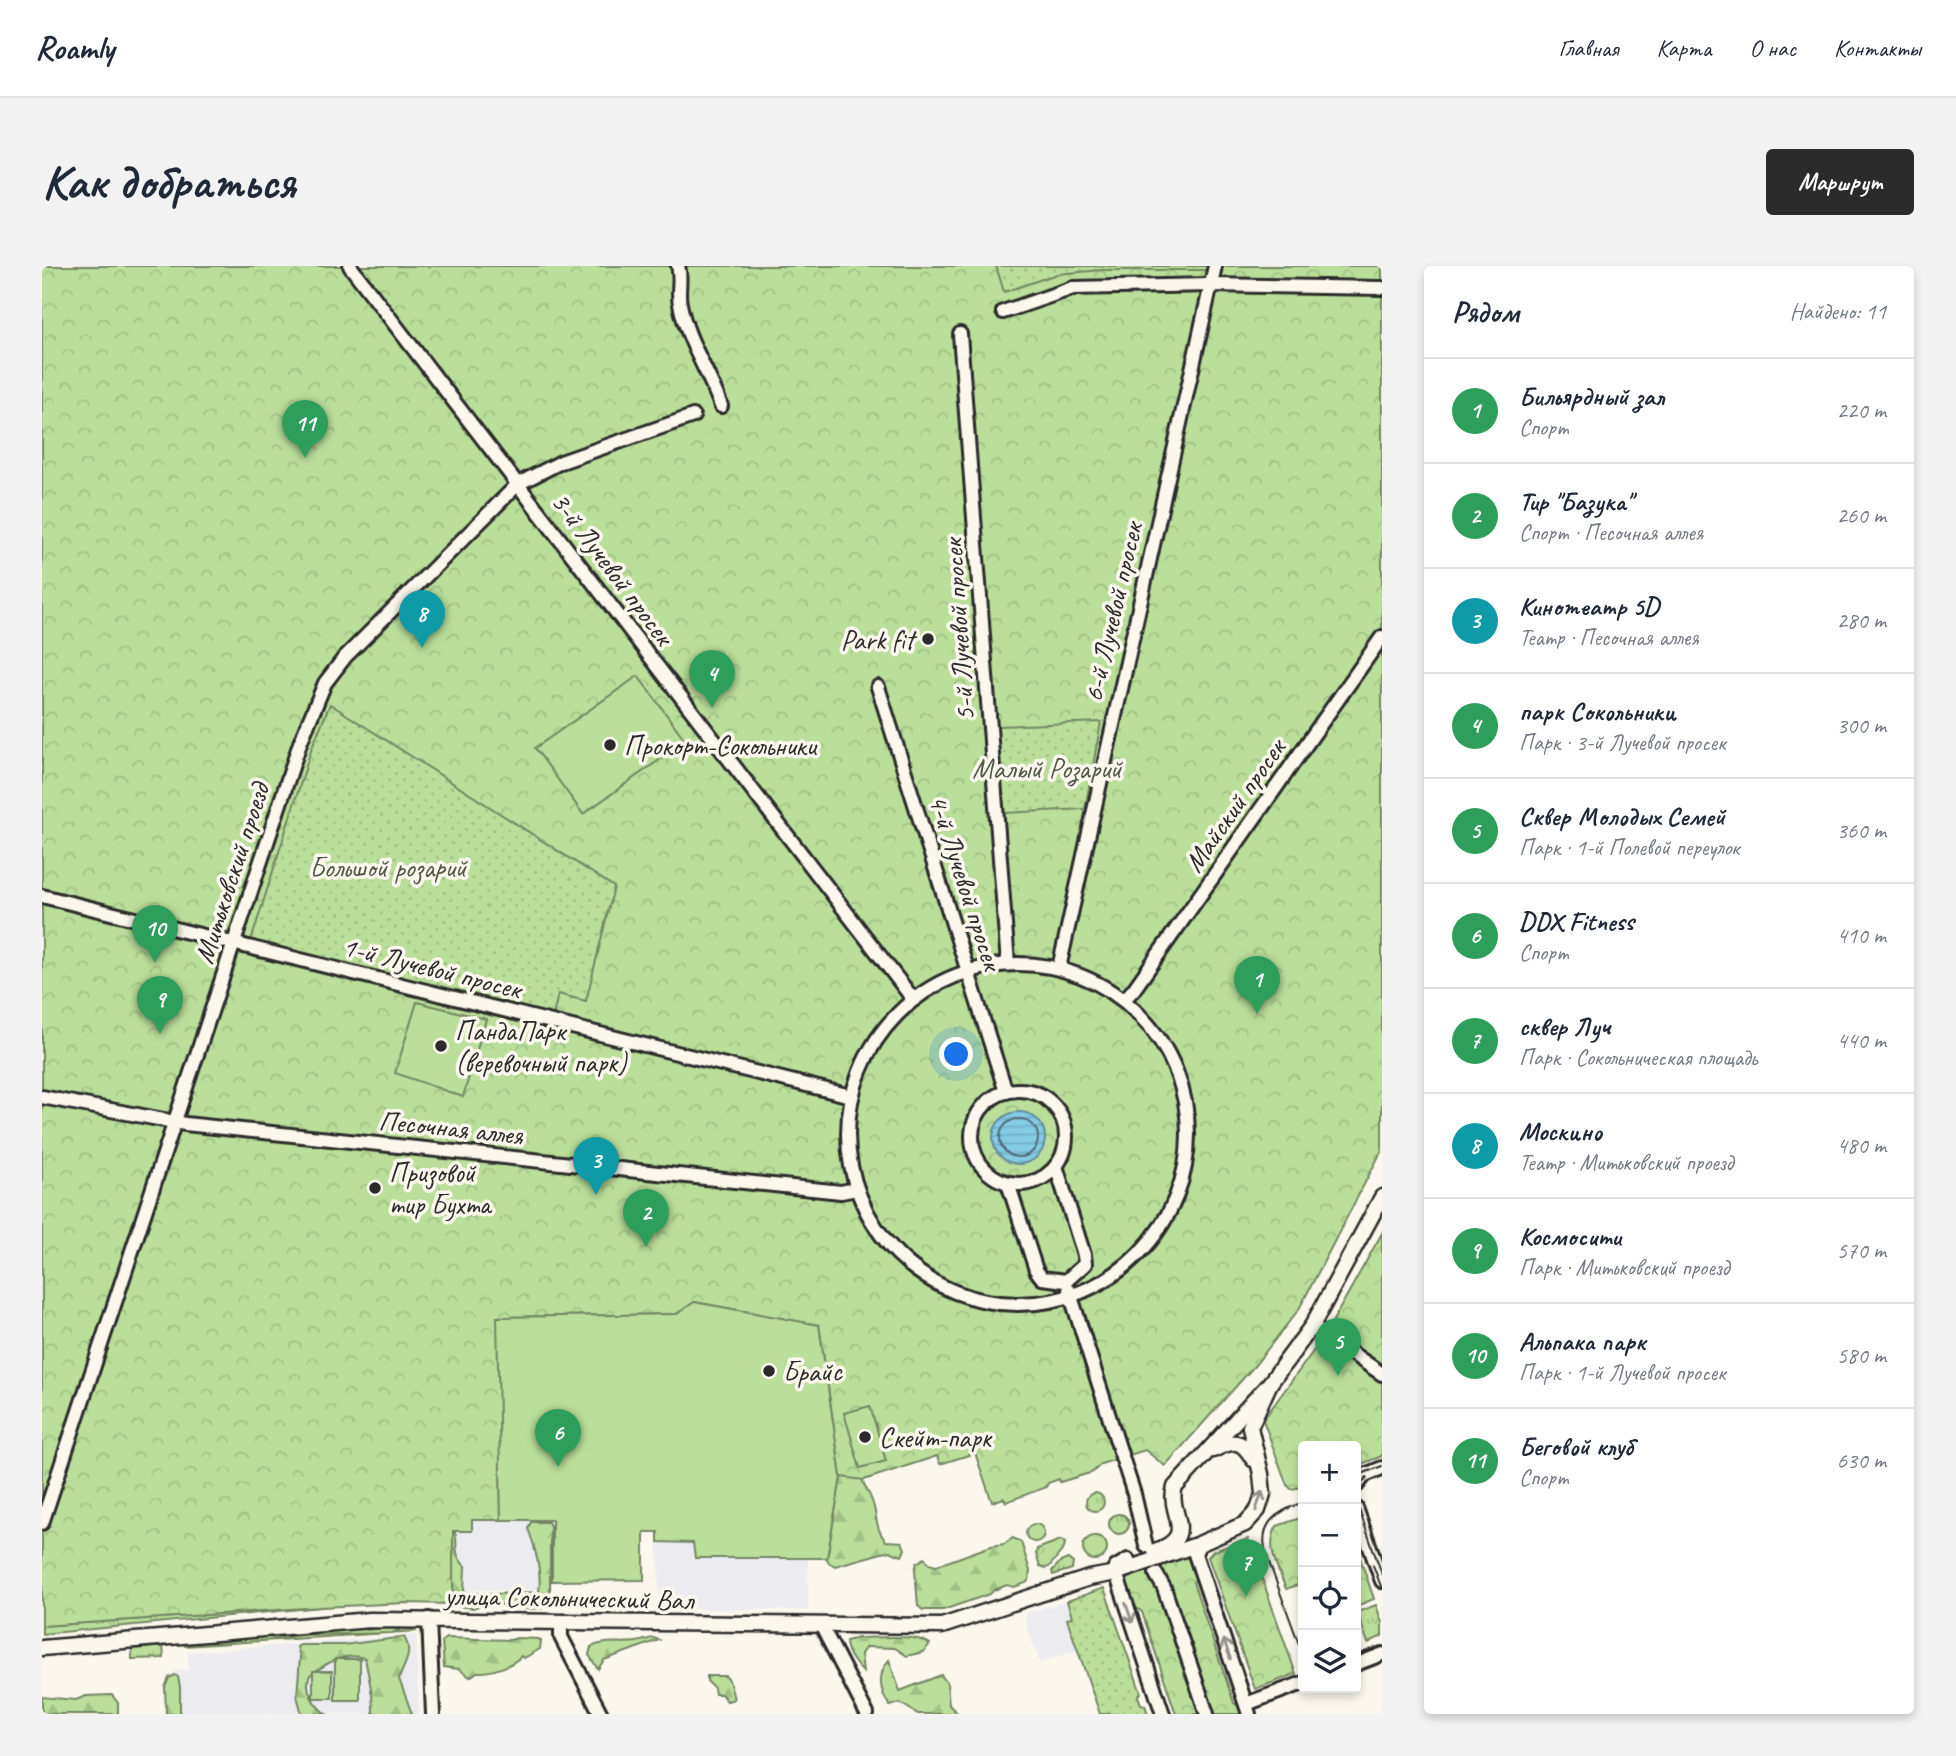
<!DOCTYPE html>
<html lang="ru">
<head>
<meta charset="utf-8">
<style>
  body { margin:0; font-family:Caveat,sans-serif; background:#f2f2f3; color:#1f2937 }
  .controls { position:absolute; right:21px; bottom:21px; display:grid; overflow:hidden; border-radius:7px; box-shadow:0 4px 10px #0003 }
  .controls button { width:63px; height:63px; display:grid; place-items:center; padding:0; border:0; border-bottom:2px solid #e0e1e3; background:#fff; color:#1f2937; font:35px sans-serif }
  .you { position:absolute; left:915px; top:789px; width:24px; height:24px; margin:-18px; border:5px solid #fff; border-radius:50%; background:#1a73e8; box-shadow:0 0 0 10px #1a73e833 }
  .badge { display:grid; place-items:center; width:46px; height:46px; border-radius:50%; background:#2b2b2b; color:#fff; font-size:23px; font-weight:700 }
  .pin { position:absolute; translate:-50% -58px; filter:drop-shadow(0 2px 4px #0008) }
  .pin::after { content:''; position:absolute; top:37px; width:24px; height:21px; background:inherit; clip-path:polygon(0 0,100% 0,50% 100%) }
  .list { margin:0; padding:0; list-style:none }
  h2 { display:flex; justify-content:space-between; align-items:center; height:91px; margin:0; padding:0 28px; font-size:30px }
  h2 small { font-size:23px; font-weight:400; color:#747a83 }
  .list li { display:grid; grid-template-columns:46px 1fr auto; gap:21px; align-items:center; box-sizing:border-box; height:105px; padding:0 28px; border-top:2px solid #e0e1e3 }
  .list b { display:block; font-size:26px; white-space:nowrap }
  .list p { margin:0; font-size:23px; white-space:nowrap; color:#747a83 }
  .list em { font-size:23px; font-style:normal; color:#747a83 }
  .icon { flex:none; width:38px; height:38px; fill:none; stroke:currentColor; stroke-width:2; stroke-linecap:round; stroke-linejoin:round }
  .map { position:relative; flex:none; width:1340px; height:1448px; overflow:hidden; border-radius:7px }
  header { display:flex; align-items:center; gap:42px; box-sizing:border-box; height:98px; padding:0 35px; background:#fff; border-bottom:2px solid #e0e1e3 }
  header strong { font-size:33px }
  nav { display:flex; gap:38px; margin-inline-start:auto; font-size:24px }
  .intro { display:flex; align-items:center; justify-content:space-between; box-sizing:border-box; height:168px; padding:0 42px }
  h1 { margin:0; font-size:49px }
  .button { padding:18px 32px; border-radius:7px; background:#2b2b2b; color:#fff; font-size:24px; font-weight:700 }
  main { display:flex; gap:42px; padding:0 42px }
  aside { flex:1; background:#fff; border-radius:7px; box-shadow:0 4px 10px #0003 }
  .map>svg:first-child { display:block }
  .built { fill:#ececf0 }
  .grass { fill:url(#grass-tufts); stroke:#738562; stroke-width:2 }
  .forest { fill:url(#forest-firs); stroke:#738562; stroke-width:2 }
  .park { fill:url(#park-crowns); stroke:#738562; stroke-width:2 }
  .garden { fill:url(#garden-dots); stroke:#738562; stroke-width:2 }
  .pitch { fill:#bbdf9a; stroke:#738562; stroke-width:2 }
  .water { fill:url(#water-rules); stroke:#618b9b; stroke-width:2 }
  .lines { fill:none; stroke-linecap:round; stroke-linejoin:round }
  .shore { stroke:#4f6b76; stroke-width:2 }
  .minor-casing { stroke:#2b2b2b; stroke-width:18 }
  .major-casing { stroke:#2b2b2b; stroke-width:19 }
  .minor { stroke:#fbf7ec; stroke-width:12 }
  .major { stroke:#fbf7ec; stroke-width:14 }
  .tram { stroke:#2b2b2b; stroke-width:2 }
  .oneway { stroke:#93918c }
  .poi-dot { fill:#2b2b2b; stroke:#fbf7ec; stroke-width:2.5 }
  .labels { text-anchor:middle; stroke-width:7; stroke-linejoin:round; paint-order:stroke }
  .street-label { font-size:28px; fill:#2b2b2b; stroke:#fbf7ec }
  .poi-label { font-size:28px; fill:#2b2b2b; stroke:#fbf7ec; text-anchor:start }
  .park-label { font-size:28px; fill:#4f5847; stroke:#fbf7ec }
</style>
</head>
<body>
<header>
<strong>Roamly</strong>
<nav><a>Главная</a><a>Карта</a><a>О нас</a><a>Контакты</a></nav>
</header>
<div class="intro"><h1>Как добраться</h1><a class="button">Маршрут</a></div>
<main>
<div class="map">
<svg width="1340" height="1448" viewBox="0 0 1340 1448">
  <defs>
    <pattern id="grass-tufts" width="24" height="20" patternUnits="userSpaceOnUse" patternTransform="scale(1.75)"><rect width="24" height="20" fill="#bbdf9a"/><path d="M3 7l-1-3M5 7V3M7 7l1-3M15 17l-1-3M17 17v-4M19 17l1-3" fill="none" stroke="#a1c085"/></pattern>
    <pattern id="forest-firs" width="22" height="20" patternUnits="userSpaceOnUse" patternTransform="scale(1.75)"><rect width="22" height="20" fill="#bbdf9a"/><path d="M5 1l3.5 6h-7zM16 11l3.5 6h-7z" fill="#a1c085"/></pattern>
    <pattern id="park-crowns" width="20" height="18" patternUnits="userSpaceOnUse" patternTransform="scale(1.75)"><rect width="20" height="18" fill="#bbdf9a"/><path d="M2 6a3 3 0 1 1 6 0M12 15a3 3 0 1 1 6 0" fill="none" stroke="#a1c085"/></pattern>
    <pattern id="garden-dots" width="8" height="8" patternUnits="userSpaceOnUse" patternTransform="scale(1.75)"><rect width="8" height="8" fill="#bbdf9a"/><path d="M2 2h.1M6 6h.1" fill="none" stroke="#a1c085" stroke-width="1.8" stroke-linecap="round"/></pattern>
    <pattern id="water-rules" width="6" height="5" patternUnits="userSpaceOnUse" patternTransform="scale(1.75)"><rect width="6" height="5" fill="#85cbe6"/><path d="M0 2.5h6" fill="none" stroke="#73aec5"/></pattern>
  </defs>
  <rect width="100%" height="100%" fill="#fbf7ec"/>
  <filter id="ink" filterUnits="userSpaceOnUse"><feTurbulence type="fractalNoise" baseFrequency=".0143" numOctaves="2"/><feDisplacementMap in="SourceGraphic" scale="14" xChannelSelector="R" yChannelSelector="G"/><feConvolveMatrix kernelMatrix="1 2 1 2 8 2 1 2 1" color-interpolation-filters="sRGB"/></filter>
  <g filter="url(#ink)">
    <!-- built -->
    <g class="built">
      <polygon points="430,1254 510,1254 510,1324 411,1324 411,1265 430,1265"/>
      <polygon points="616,1276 651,1277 654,1292 766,1292 766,1344 617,1343"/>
      <polygon points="1025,1335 1030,1352 1025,1354 1036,1384 998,1397 983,1355 984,1347"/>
      <polygon points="374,1369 377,1448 132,1448 132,1404 146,1404 146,1386"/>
    </g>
    <!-- grass -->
    <g class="grass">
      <circle cx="1053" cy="1236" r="9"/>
      <circle cx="1077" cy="1258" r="10"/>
      <circle cx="993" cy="1267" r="9"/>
      <circle cx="1053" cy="1282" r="12"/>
      <polygon points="1019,1274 1023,1277 1022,1282 1007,1301 1004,1302 998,1300 994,1288 995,1283"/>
      <polygon points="1026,1293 1031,1297 1030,1303 1011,1309 1010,1305 1018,1296"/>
      <polygon points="1334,1339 1340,1357 1340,1370 1326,1377 1315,1346"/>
      <polygon points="279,1341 0,1368 0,1360"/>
      <polygon points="328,1360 371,1360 374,1365 143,1380 143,1375"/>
      <polygon points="121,1380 122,1392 90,1393 90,1383"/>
    </g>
    <!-- forest -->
    <g class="forest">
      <path d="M466 1029 770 1054 823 1212 821 1216C824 1223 829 1230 831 1238 835 1251 834 1265 844 1275L860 1276 863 1283 860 1290 847 1285 793 1300 787 1297 785 1292 799 1211 784 1103 778 1091 638 1052H458Z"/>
      <path d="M489 1256H506L508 1260V1326L500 1342C485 1344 479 1342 465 1339 457 1338 451 1341 442 1338L431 1342 415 1340 413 1330 409 1328 411 1262C419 1276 408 1285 423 1300L422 1326 451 1328 497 1326C500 1307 493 1280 486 1262Z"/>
      <polygon points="971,1272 979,1276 988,1305 987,1314 984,1317 972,1321 965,1319 952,1324 948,1328 901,1344 881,1344 876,1340 873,1304 875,1297 883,1292 887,1298 894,1300 949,1280 962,1278"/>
      <polygon points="357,1359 359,1363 350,1367 260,1369 234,1373 219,1369 307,1361 326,1364"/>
      <path d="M362 1371C372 1388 362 1397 357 1413L370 1448H331C332 1428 326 1410 323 1392 301 1386 285 1397 268 1409 261 1423 273 1440 284 1448H260L255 1430 258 1391 255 1381 258 1379H301Z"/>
      <path d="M404 1372 468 1374 475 1372 496 1373 499 1375 498 1383 482 1392 479 1390C470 1400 448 1407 435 1406L428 1411 417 1403 402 1401 400 1375Z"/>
      <path d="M611 1372 617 1374 562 1394 556 1403 547 1389 549 1381C564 1374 579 1378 594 1376 600 1375 606 1373 611 1372Z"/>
      <path d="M816 1372C835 1372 873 1367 888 1378L881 1386 865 1390 853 1382 824 1381 819 1388 821 1406C813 1398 804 1387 804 1375Z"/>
      <path d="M847 1394 858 1425 899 1409 905 1417 907 1439 916 1448H876L858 1437 848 1440C837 1425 835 1408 847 1394Z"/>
      <polygon points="133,1409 136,1411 138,1421 138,1448 124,1448 123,1421 127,1412"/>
      <polygon points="665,1410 683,1410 687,1414 692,1433 685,1435 679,1428 673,1428 672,1422 665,1415"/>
      <polygon points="70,1429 76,1437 76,1448 0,1448 0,1431 34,1434 44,1430"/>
    </g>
    <!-- park -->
    <g class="park">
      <polygon points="0,0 1340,0 1340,884 1257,1043 1213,1099 1123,1200 1103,1184 1059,1198 1051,1206 1018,1216 1017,1213 1006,1217 1004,1221 964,1236 962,1232 950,1236 933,1187 898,1198 895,1190 822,1214 799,1211 777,1059 653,1036 635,1048 456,1051 459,1254 430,1254 430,1265 411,1265 411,1338 363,1337 279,1341 0,1360"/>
      <polygon points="1340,967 1340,1190 1314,1200 1314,1180 1261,1180 1261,1221 1249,1223 1245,1219 1221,1154 1283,1069"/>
      <path d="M1261 1251V1317L1244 1323C1236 1303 1223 1281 1235 1260Z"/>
      <polygon points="1206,1273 1254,1408 1213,1423 1166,1291 1171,1285"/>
      <polygon points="1314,1280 1332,1333 1314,1340"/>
      <polygon points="1147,1286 1156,1313 1151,1316 1192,1437 1201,1443 1203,1448 1134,1448 1100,1346 1090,1339 1081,1311"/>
    </g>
    <!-- garden -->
    <g class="garden">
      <polygon points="954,0 1167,0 1166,4 1060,4 1015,8 962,26"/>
      <polygon points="288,438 572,621 544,735 516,728 511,750 209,675 270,481"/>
      <polygon points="1059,456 1043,543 962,547 955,460"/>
      <polygon points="1062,1322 1099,1427 1096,1430 1099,1438 1103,1439 1106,1448 1058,1448 1025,1353 1030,1351 1025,1335"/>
    </g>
    <!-- pitch -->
    <g class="pitch">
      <polygon points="596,410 644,475 541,548 493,482"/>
      <polygon points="375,736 444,753 421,831 353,807"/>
      <polygon points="652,1036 777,1059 799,1211 785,1292 653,1292 651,1277 616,1276 616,1266 602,1266 602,1314 510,1315 510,1254 459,1254 455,1051 635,1048"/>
      <polygon points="828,1140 844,1195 818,1202 802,1147"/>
      <rect x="293" y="1393" width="25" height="41"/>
      <rect x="271" y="1405" width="19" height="27"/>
    </g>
    <!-- water -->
    <circle class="water" cx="977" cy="872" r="26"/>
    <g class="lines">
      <!-- shore -->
      <circle class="shore" cx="977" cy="872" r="19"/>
      <!-- minor casing -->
      <g class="minor-casing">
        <g id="minor">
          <polyline points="308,0 871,733"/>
          <path d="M636 0C640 12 635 26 638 38 645 75 667 106 679 140"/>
          <polyline points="961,46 1031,22 1168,19 1340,22"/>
          <polyline points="918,68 966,698"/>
          <polyline points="836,421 964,826"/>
          <polyline points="0,630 809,830"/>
          <circle cx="976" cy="868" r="170"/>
          <polyline points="1017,702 1173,0"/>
          <polyline points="1082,734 1092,723 1340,371"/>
          <circle cx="977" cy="871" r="47"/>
          <polyline points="0,831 143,858 799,926 814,923"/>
          <polyline points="966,917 994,1004 1000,1012 1024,1015 1043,998 1042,989 1014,900"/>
          <polyline points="1027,1024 1079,1188"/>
          <polyline points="1270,1060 1340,1108"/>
          <polyline points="1080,1191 1092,1228 1104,1280"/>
          <polyline points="1314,1220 1323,1209 1340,1202"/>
          <polyline points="1314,1242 1340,1315"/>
          <polyline points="0,1257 258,477 283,417 303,391 476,218 519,196 651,150"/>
          <polyline points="1157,1278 1153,1288 1207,1448"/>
          <polyline points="1086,1294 1074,1301 1074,1307 1121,1448"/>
          <polyline points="1114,1308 1122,1322 1165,1448"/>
          <polyline points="387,1353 391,1448"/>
          <polyline points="519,1357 519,1371 559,1448"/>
          <polyline points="779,1359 825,1448"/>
          <polyline points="1314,1398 1340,1388"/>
          <polyline points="1204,1438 1261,1417"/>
        </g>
      </g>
      <!-- major casing -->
      <g class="major-casing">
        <g id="major">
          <path d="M1171 1184C1191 1174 1199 1172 1211 1193"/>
          <path d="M1113 1285C1158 1270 1124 1247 1133 1221L1228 1117 1270 1060 1340 931"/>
          <polyline points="0,1382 328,1354 900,1360 1047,1312 1074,1307 1157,1278 1203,1258 1216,1244 1221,1228 1219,1208 1208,1161 1228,1117"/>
        </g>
      </g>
      <!-- minor -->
      <use href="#minor" class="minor"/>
      <!-- major -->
      <use href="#major" class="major"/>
      <!-- tram -->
      <g class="tram">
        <polyline points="1325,1211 1315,1222 1314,1235 1340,1308"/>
        <polyline points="1315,1212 1322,1207 1340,1200"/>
        <path d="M1261 1236C1235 1246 1216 1256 1224 1288L1261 1389"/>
        <polyline points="1331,1299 1340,1323"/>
        <polyline points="1314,1391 1340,1381"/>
      </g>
    </g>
    <!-- one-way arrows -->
    <defs><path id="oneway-shaft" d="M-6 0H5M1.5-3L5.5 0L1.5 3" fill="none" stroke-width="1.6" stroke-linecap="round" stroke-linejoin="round" transform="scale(1.75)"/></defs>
    <g class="oneway">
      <use href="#oneway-shaft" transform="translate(1217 1235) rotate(-72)"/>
      <use href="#oneway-shaft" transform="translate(1087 1347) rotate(71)"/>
      <use href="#oneway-shaft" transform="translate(1185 1383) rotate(-109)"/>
    </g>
  </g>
  <!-- markers -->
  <g class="poi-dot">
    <circle cx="886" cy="373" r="7"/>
    <circle cx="568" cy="479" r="7"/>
    <circle cx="399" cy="780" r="7"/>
    <circle cx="333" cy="922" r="7"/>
    <circle cx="727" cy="1105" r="7"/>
    <circle cx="823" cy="1171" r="7"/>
  </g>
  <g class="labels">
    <!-- street labels -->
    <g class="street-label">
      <text transform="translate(571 302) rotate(53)" y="10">3-й Лучевой просек</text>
      <text transform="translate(1070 346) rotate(-77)" y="10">6-й Лучевой просек</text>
      <text transform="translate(916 364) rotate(-94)" y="10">5-й Лучевой просек</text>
      <text transform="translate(1192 539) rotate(-55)" y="10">Майский просек</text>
      <text transform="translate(189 607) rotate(-72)" y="10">Митьковский проезд</text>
      <text transform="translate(924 616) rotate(72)" y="10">4-й Лучевой просек</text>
      <text transform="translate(390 701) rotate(14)" y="10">1-й Лучевой просек</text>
      <text transform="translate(409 861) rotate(6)" y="10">Песочная аллея</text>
      <text transform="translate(527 1331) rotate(1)" y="10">улица Сокольнический Вал</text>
    </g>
    <!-- poi labels -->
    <g class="poi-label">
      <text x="872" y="383" text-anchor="end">Park fit</text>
      <text x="582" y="489">Прокорт-Сокольники</text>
      <text x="413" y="774">ПандаПарк<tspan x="413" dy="32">(веревочный парк)</tspan></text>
      <text x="347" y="916">Призовой<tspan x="347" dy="32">тир Бухта</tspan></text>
      <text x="741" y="1115">Брайс</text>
      <text x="837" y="1181">Скейт-парк</text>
    </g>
    <!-- park labels -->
    <g class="park-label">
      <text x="1005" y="512">Малый Розарий</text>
      <text x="346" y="611">Большой розарий</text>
    </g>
  </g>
</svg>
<div class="controls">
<button>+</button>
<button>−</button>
<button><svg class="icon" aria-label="locate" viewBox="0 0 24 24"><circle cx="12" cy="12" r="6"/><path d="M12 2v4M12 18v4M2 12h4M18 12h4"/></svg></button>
<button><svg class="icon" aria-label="layers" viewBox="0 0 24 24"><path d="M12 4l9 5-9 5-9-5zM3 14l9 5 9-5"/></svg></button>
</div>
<div class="you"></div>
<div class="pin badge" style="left:1215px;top:748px;background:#2e9e5b">1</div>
<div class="pin badge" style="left:604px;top:981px;background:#2e9e5b">2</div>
<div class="pin badge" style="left:554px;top:929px;background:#0f9aa8">3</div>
<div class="pin badge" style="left:670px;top:442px;background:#2e9e5b">4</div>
<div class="pin badge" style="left:1296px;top:1110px;background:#2e9e5b">5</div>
<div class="pin badge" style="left:516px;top:1201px;background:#2e9e5b">6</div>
<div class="pin badge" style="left:1204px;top:1331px;background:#2e9e5b">7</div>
<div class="pin badge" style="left:380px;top:382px;background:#0f9aa8">8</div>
<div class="pin badge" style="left:118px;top:768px;background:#2e9e5b">9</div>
<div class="pin badge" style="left:113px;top:697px;background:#2e9e5b">10</div>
<div class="pin badge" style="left:263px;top:192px;background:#2e9e5b">11</div>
</div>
<aside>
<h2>Рядом<small>Найдено: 11</small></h2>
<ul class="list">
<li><span class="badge" style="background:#2e9e5b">1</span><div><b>Бильярдный зал</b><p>Спорт</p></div><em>220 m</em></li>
<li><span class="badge" style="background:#2e9e5b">2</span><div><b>Тир &quot;Базука&quot;</b><p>Спорт · Песочная аллея</p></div><em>260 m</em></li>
<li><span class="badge" style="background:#0f9aa8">3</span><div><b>Кинотеатр 5D</b><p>Театр · Песочная аллея</p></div><em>280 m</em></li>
<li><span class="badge" style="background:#2e9e5b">4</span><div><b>парк Сокольники</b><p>Парк · 3-й Лучевой просек</p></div><em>300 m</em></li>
<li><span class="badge" style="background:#2e9e5b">5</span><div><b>Сквер Молодых Семей</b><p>Парк · 1-й Полевой переулок</p></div><em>360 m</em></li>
<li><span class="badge" style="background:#2e9e5b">6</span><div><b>DDX Fitness</b><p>Спорт</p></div><em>410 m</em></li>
<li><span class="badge" style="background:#2e9e5b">7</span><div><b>сквер Луч</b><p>Парк · Сокольническая площадь</p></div><em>440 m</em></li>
<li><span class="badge" style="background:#0f9aa8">8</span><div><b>Москино</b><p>Театр · Митьковский проезд</p></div><em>480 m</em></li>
<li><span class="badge" style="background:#2e9e5b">9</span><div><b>Космосити</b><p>Парк · Митьковский проезд</p></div><em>570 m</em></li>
<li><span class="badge" style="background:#2e9e5b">10</span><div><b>Альпака парк</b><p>Парк · 1-й Лучевой просек</p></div><em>580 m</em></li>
<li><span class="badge" style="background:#2e9e5b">11</span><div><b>Беговой клуб</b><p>Спорт</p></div><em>630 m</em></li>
</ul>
</aside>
</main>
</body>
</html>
